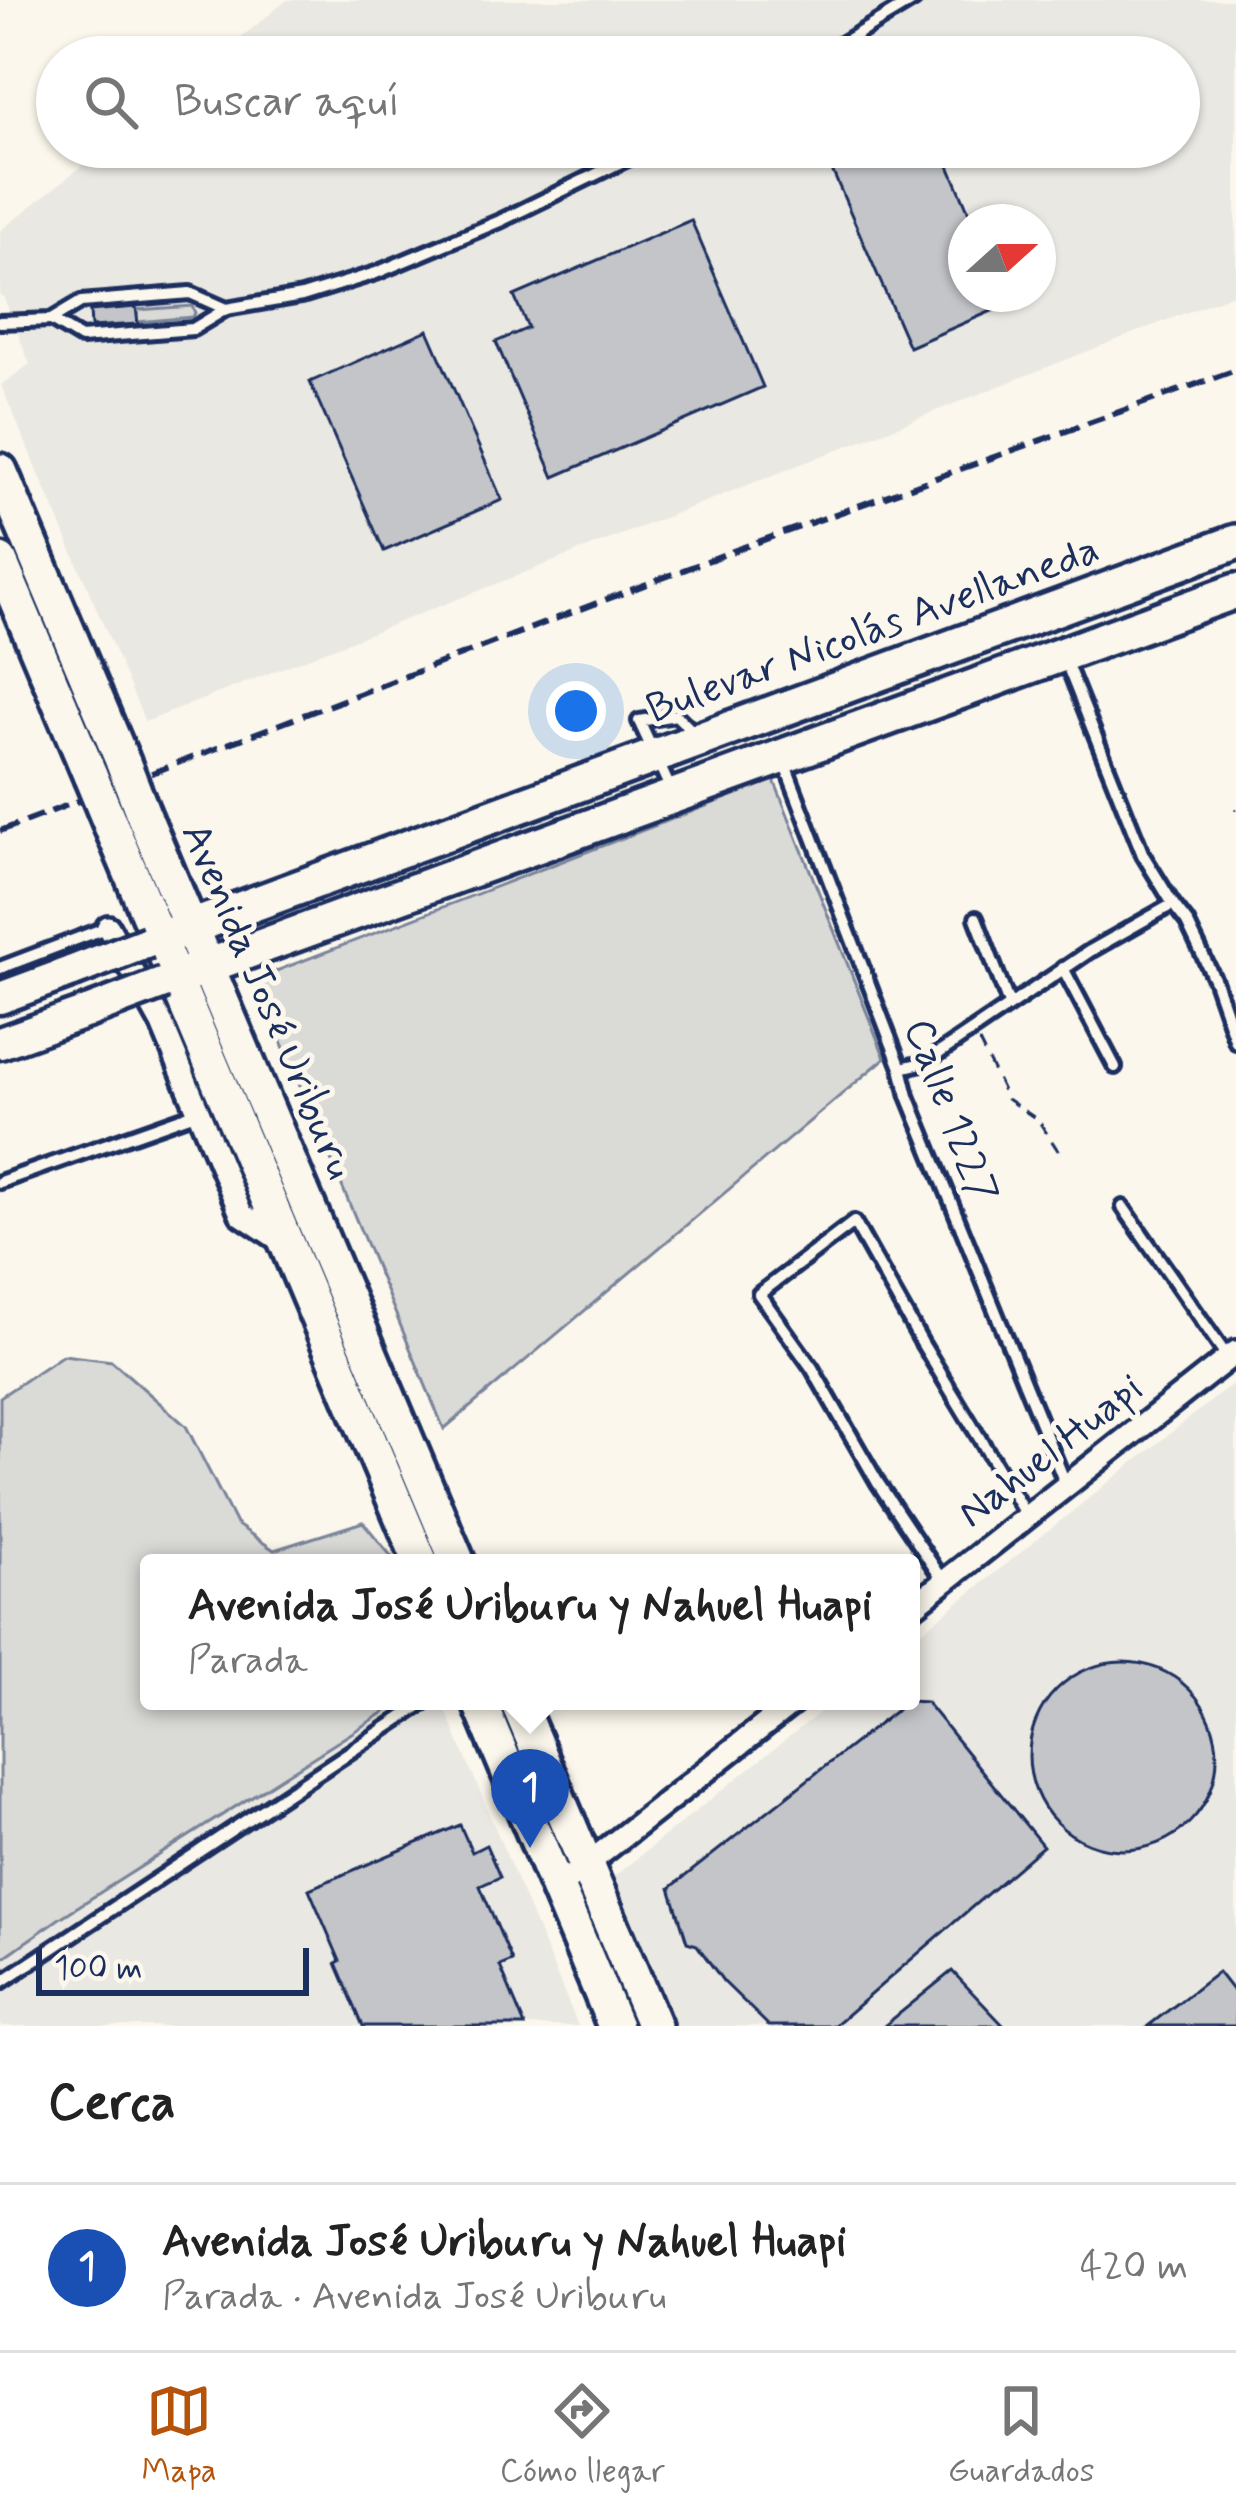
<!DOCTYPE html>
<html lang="es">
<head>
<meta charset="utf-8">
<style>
  body { margin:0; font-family:Mynerve,sans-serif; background:#f2f2f2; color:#222 }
  .compass { position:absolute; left:948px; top:204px; width:108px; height:108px; border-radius:50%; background:#fff; box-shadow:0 3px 9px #0004; rotate:69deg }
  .scale { position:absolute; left:36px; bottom:30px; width:273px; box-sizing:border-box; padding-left:12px; border:6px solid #1b2f5e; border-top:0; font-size:33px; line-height:42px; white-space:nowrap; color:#1b2f5e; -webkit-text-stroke:9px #fbf7ec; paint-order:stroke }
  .you { position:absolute; left:576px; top:711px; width:42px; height:42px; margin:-30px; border:9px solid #fff; border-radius:50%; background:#1a73e8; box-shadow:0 0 0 18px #1a73e833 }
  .badge { display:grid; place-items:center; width:78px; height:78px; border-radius:50%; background:#b45309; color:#fff; font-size:39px; font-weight:700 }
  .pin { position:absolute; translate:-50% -99px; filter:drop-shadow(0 3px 6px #0008) }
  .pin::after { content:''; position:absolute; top:63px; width:42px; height:36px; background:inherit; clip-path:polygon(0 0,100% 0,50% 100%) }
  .popup { position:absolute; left:140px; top:1554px; width:780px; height:156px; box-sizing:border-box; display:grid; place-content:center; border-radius:12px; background:#fff; filter:drop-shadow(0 3px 9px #0005); font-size:39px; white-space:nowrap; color:#767676 }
  .popup b { font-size:45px; color:#222 }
  .popup::after { content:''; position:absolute; left:50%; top:100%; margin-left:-24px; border:24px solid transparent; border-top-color:#fff }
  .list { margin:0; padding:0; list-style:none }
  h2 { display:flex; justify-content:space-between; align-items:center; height:156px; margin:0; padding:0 48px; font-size:51px }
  h2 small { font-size:39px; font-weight:400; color:#767676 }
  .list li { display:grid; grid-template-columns:78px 1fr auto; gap:36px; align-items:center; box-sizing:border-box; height:168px; padding:0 48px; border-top:3px solid #e0e0e0 }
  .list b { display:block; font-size:45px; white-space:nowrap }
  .list p { margin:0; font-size:39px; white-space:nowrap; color:#767676 }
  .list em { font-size:39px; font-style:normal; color:#767676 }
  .icon { flex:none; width:66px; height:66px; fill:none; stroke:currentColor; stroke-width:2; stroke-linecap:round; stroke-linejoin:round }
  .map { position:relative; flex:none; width:1236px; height:2026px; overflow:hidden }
  .search { position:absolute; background:#fff; box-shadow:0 3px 9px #0004; left:36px; right:36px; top:36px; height:132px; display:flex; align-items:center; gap:30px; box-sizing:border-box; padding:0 42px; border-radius:66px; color:#767676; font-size:45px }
  .sheet { height:324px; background:#fff }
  nav { display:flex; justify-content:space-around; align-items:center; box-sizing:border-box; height:168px; border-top:3px solid #e0e0e0; background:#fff; font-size:33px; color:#767676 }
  nav a { display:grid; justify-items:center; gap:6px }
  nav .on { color:#b45309 }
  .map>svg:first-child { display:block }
  .built { fill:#eae8e2; fill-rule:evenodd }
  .green { fill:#dadad7; stroke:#7a849a; stroke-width:3 }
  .building { fill:#c3c5c9; stroke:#1b2f5e; stroke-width:3 }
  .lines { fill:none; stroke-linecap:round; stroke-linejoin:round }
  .lane-casing { stroke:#1b2f5e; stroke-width:20 }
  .street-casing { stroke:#1b2f5e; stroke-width:30 }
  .secondary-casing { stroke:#1b2f5e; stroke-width:39 }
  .primary-casing { stroke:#1b2f5e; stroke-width:42 }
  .path { stroke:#1b2f5e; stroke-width:3; stroke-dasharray:12 9; stroke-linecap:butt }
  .lane { stroke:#fbf7ec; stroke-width:10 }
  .street { stroke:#fbf7ec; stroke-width:21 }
  .secondary { stroke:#fbf7ec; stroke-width:30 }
  .primary { stroke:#fbf7ec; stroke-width:33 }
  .rail { stroke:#1b2f5e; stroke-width:6; stroke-dasharray:18 9; stroke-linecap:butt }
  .secondary-bridge-casing { stroke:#1b2f5e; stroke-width:39; stroke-linecap:butt }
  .primary-bridge-casing { stroke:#1b2f5e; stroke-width:42; stroke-linecap:butt }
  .secondary-bridge { stroke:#fbf7ec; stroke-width:30 }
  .primary-bridge { stroke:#fbf7ec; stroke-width:33 }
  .labels { text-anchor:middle; stroke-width:10; stroke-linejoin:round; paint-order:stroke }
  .street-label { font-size:42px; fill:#1b2f5e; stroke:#fbf7ec }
</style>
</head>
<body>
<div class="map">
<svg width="1236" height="2026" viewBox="0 0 1236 2026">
  <rect width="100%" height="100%" fill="#fbf7ec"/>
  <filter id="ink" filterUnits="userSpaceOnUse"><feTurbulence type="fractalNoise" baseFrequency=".00833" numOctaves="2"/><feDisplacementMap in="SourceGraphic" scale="24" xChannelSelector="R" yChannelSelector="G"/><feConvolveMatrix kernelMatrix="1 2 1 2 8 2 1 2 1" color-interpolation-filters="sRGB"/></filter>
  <g filter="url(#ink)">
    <!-- built -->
    <g class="built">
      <path d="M287 0H1236V293L145 722 1 385 30 364 3 296H0V231L106 147H1179V57H217ZM966 222H1038V294H966Z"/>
      <polygon points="1236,1381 1236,2026 674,2026 612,1878 834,1701 911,1701 911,1640"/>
      <polygon points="402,1701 442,1701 578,2026 0,2026 0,1960 60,1918"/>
    </g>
    <!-- green -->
    <g class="green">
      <polygon points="192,306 195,313 193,317 137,322 137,310"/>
      <polygon points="774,780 885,1058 444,1429 255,979"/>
      <polygon points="63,1355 112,1361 186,1426 236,1524 274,1550 363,1522 397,1563 149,1563 149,1701 402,1701 60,1918 0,1960 0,1397"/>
    </g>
    <!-- building -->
    <g class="building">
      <polygon points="822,147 941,147 973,222 966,222 966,294 1031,294 909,347"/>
      <polygon points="691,220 763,387 554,477 496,342 528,328 514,296"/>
      <polygon points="136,307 138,324 91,327 90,311"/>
      <polygon points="428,330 502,500 384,551 310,382"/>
      <circle cx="1123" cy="1756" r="94"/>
      <polygon points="908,1701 926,1702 1043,1846 834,2026 769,2026 723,1981 697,1945 687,1942 670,1888"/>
      <polygon points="460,1825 472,1852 486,1845 500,1877 480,1886 512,1961 500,1966 525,2026 363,2026 336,1963 340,1961 309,1889"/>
      <polygon points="952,1971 1004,2026 884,2026"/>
      <polygon points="1218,1972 1236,1995 1236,2026 1148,2026"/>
    </g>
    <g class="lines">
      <!-- lane casing -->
      <g class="lane-casing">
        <g id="lane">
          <polyline points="819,57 914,0"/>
          <polyline points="51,320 81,338 193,329 226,309 302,296 376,273 500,221 652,147"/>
          <polyline points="0,322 51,320 81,302 190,293 226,309"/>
          <polyline points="1064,657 1143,855 1173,904 1187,922 1215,981 1236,1042"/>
          <polyline points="784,762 901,1068 908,1096 1066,1485"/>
          <polyline points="671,790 639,721 676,715 697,736"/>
          <polyline points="976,918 1009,1004"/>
          <polyline points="0,968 108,927"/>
          <polyline points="1063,968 1115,1067"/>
          <polyline points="901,1068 926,1062 1090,951 1173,904"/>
          <polyline points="0,1182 198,1112"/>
          <polyline points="1123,1207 1228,1358"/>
          <polyline points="944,1582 878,1483 812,1368 759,1294 854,1222 922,1343 1027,1517"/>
          <polyline points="0,1983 427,1701"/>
        </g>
      </g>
      <!-- street casing -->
      <g class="street-casing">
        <g id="street">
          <polyline points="108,927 162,1024 241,1214 286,1244"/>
          <polyline points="911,1608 1236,1352"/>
          <polyline points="557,1888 795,1701"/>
        </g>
      </g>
      <!-- secondary casing -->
      <g class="secondary-casing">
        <g id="secondary">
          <polyline points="0,998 73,971"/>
          <polyline points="0,1043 87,1012"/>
        </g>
      </g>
      <!-- primary casing -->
      <g class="primary-casing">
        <g id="primary">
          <polyline points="0,471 124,765"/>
          <polyline points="0,561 91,777"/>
          <polyline points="143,814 458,1563"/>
          <polyline points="112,828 421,1563"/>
          <polyline points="159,939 1236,542"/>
          <polyline points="175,978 1236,591"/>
          <polyline points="479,1701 615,2026"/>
          <polyline points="517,1701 654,2026"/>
        </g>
      </g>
      <!-- path -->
      <g class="path">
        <polyline points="1235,810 1236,809"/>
        <polyline points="979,1042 1007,1099 1038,1120 1059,1152"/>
      </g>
      <!-- lane -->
      <use href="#lane" class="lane"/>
      <!-- street -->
      <use href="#street" class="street"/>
      <!-- secondary -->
      <use href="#secondary" class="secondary"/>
      <!-- primary -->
      <use href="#primary" class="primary"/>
      <!-- rail -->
      <polyline class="rail" points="0,831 741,548 1236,370"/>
      <!-- secondary-bridge casing -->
      <g class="secondary-bridge-casing">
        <g id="secondary-bridge">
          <polyline points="73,971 148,942"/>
          <polyline points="87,1012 164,983"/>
        </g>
      </g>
      <!-- primary-bridge casing -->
      <g class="primary-bridge-casing">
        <g id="primary-bridge">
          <polyline points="124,765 143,814"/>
          <polyline points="91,777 112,828"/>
        </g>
      </g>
      <!-- secondary-bridge -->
      <use href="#secondary-bridge" class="secondary-bridge"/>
      <!-- primary-bridge -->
      <use href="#primary-bridge" class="primary-bridge"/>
    </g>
  </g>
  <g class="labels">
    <!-- street labels -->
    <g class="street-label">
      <text transform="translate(872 627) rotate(-20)" y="15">Bulevar Nicolás Avellaneda</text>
      <text transform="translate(270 1000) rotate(67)" y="15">Avenida José Uriburu</text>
      <text transform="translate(953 1110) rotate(69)" y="15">Calle 1227</text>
      <text transform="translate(1049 1449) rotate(-38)" y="15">Nahuel Huapi</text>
    </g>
  </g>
</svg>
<svg class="compass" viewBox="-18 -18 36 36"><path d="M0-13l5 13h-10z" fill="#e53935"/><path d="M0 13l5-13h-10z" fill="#767676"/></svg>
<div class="scale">100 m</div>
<div class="you"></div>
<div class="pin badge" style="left:530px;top:1848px;background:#1a4fb4">1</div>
<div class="popup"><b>Avenida José Uriburu y Nahuel Huapi</b>Parada</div>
<div class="search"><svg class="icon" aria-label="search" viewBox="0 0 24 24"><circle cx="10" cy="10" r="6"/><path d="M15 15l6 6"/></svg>Buscar aquí</div>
</div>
<section class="sheet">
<h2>Cerca<small></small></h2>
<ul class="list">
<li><span class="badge" style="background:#1a4fb4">1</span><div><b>Avenida José Uriburu y Nahuel Huapi</b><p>Parada · Avenida José Uriburu</p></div><em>420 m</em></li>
</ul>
</section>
<nav>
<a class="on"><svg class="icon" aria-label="map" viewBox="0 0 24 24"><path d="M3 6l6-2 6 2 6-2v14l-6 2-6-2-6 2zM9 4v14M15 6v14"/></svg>Mapa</a>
<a><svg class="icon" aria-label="directions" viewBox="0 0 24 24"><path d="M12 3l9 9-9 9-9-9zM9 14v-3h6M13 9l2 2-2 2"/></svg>Cómo llegar</a>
<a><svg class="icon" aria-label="saved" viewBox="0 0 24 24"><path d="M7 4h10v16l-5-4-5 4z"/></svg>Guardados</a>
</nav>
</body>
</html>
